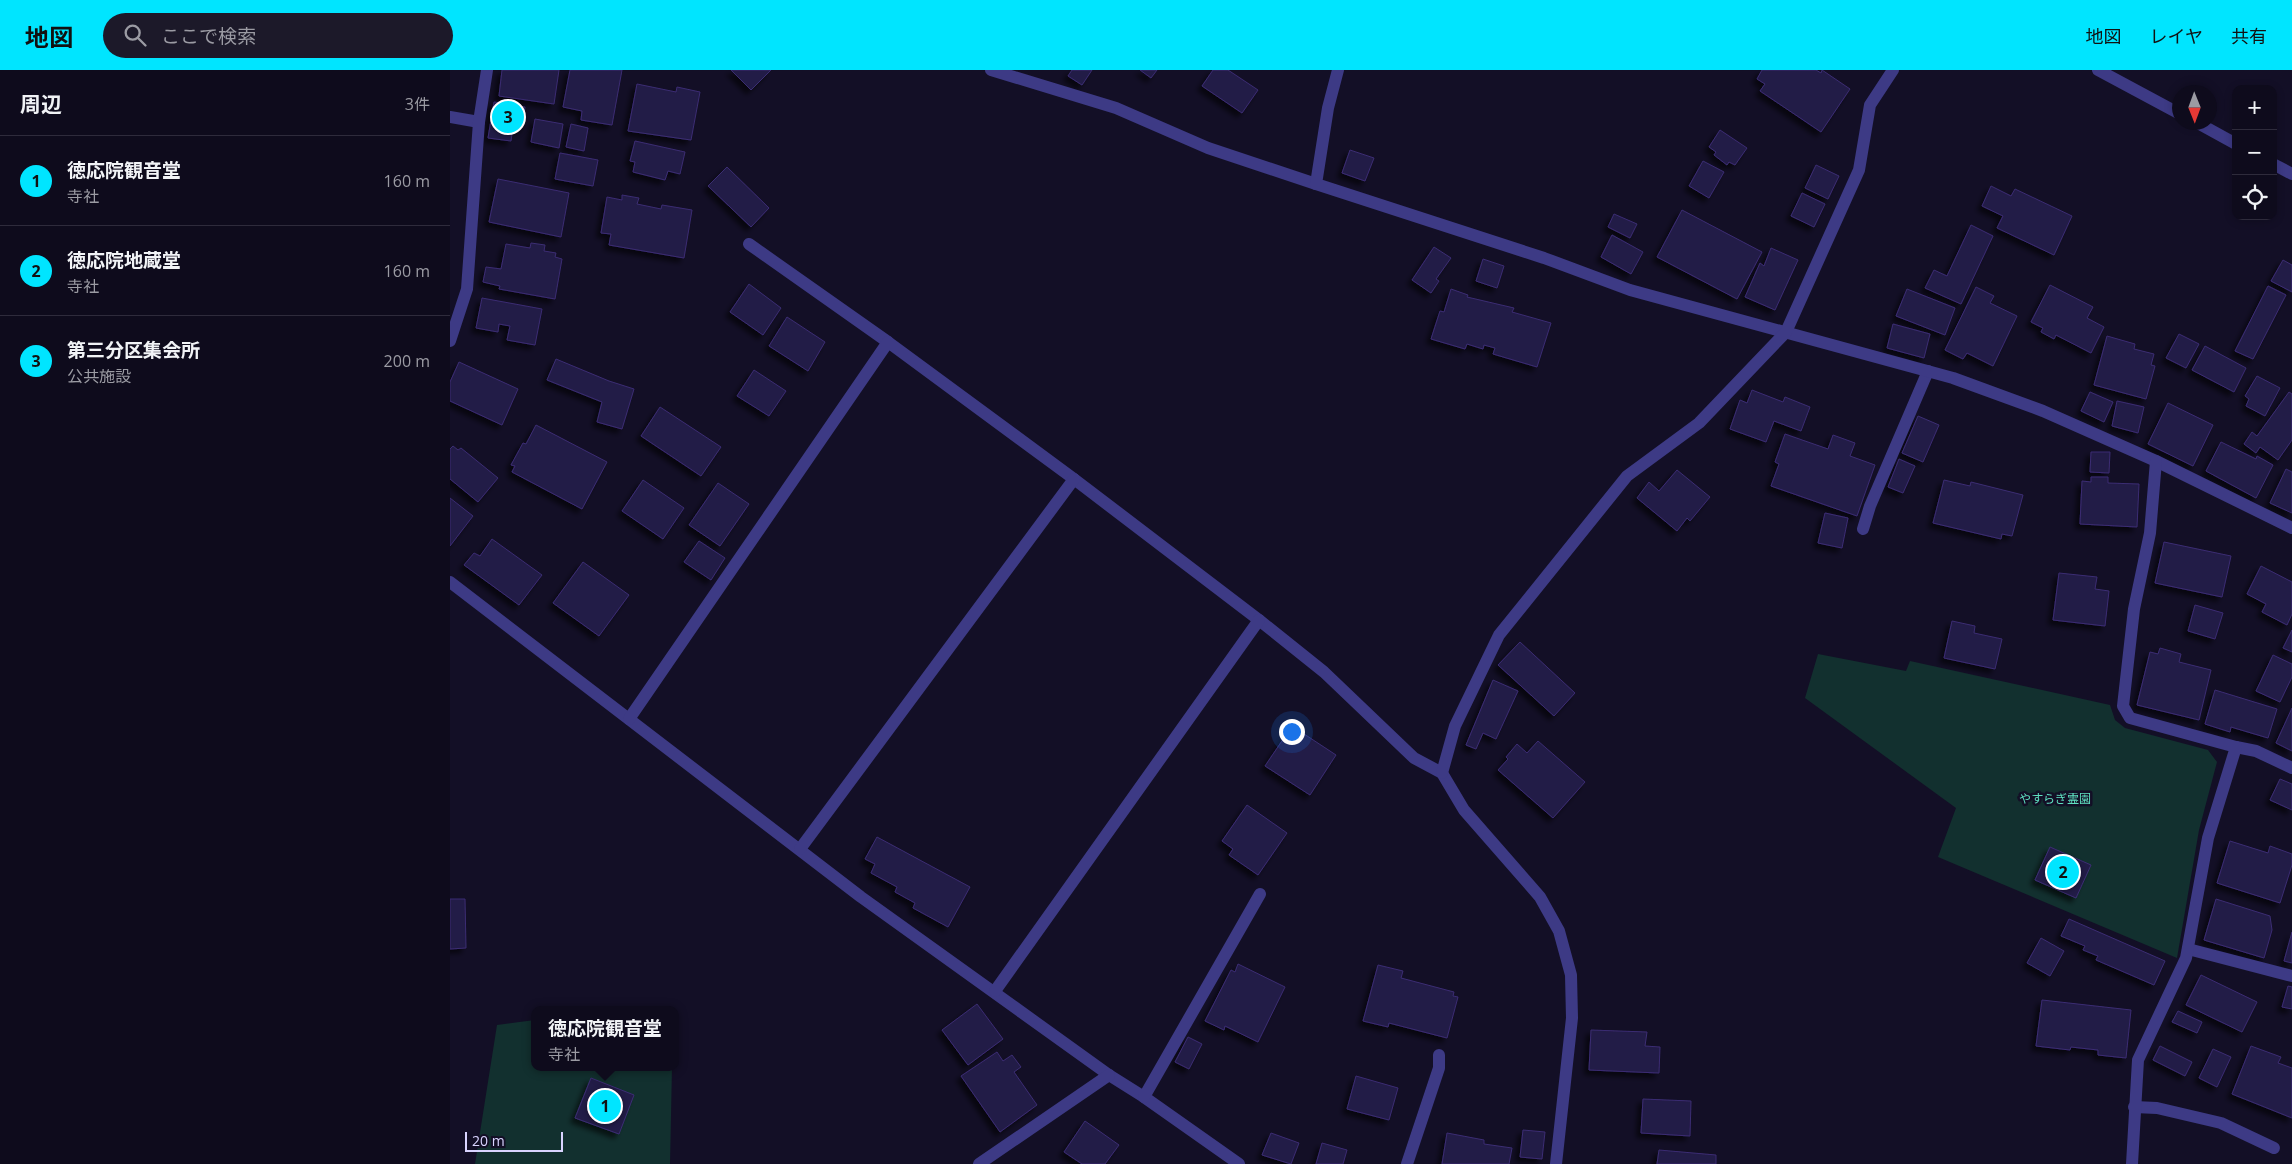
<!DOCTYPE html>
<html lang="ja">
<head>
<meta charset="utf-8">
<style>
  body { margin:0; font-family:"Open Sans","Noto Sans JP",sans-serif; background:#1c1929; color:#f1f3f6 }
  .controls { position:absolute; right:15px; top:15px; display:grid; overflow:hidden; border-radius:10px; box-shadow:0 2px 8px #0003 }
  .controls button { width:45px; height:45px; display:grid; place-items:center; padding:0; border:0; border-bottom:1px solid #2e2b3b; background:#0e0b1c; color:#f1f3f6; font:25px sans-serif }
  .compass { position:absolute; left:1722px; top:15px; width:45px; height:45px; border-radius:50%; background:#0e0b1c; box-shadow:0 2px 8px #0003; rotate:179deg }
  .scale { position:absolute; left:15px; bottom:12px; width:98px; box-sizing:border-box; padding-left:5px; border:2px solid #d9d4ff; border-top:0; font-size:14px; line-height:18px; white-space:nowrap; color:#d9d4ff; -webkit-text-stroke:4px #130f26; paint-order:stroke }
  .you { position:absolute; left:841px; top:661px; width:18px; height:18px; margin:-12px; border:4px solid #fff; border-radius:50%; background:#1a73e8; box-shadow:0 0 0 8px #1a73e833 }
  .badge { display:grid; place-items:center; width:32px; height:32px; border-radius:50%; background:#00e5ff; color:#111; font-size:16px; font-weight:700 }
  .pin { position:absolute; translate:-50% -50%; border:2px solid #fff; box-shadow:0 1px 5px #0006 }
  .popup { position:absolute; left:81px; top:936px; width:148px; height:65px; box-sizing:border-box; display:grid; place-content:center; border-radius:10px; background:#0e0b1c; filter:drop-shadow(0 1px 4px #0005); font-size:16px; white-space:nowrap; color:#9b9ba3 }
  .popup b { font-size:19px; color:#f1f3f6 }
  .popup::after { content:''; position:absolute; left:50%; top:100%; margin-left:-10px; border:10px solid transparent; border-top-color:#0e0b1c }
  .list { margin:0; padding:0; list-style:none }
  h2 { display:flex; justify-content:space-between; align-items:center; height:65px; margin:0; padding:0 20px; font-size:21px }
  h2 small { font-size:16px; font-weight:400; color:#9b9ba3 }
  .list li { display:grid; grid-template-columns:32px 1fr auto; gap:15px; align-items:center; box-sizing:border-box; height:90px; padding:0 20px; border-top:1px solid #2e2b3b }
  .list b { display:block; font-size:19px; white-space:nowrap }
  .list p { margin:0; font-size:16px; white-space:nowrap; color:#9b9ba3 }
  .list em { font-size:16px; font-style:normal; color:#9b9ba3 }
  .icon { flex:none; width:28px; height:28px; fill:none; stroke:currentColor; stroke-width:2; stroke-linecap:round; stroke-linejoin:round }
  .map { position:relative; flex:none; width:1842px; height:1094px; overflow:hidden }
  header { display:flex; align-items:center; gap:30px; box-sizing:border-box; height:70px; padding:0 25px; background:#00e5ff; color:#111 }
  header strong { font-size:24px }
  nav { display:flex; gap:28px; margin-inline-start:auto; font-size:18px }
  .search { width:350px; height:45px; background:#1c1929; display:flex; align-items:center; gap:12px; box-sizing:border-box; padding:0 18px; border-radius:28px; color:#9b9ba3; font-size:19px }
  main { display:flex }
  aside { flex:1; background:#0e0b1c }
  .map>svg:first-child { display:block }
  .green { fill:#12302f }
  .building { fill:#241b47; stroke:#3b2d73; filter:url(#shadow) }
  .lines { fill:none; stroke-linecap:round; stroke-linejoin:round }
  .service { stroke:#3d3a85; stroke-width:12 }
  .minor { stroke:#3d3a85; stroke-width:12 }
  .labels { text-anchor:middle; stroke-width:5; stroke-linejoin:round; paint-order:stroke }
  .park-label { font-size:12px; fill:#5fe0c0; stroke:#130f26 }
</style>
</head>
<body>
<header>
<strong>地図</strong>
<div class="search"><svg class="icon" aria-label="search" viewBox="0 0 24 24"><circle cx="10" cy="10" r="6"/><path d="M15 15l6 6"/></svg>ここで検索</div>
<nav><a>地図</a><a>レイヤ</a><a>共有</a></nav>
</header>
<main>
<aside>
<h2>周辺<small>3件</small></h2>
<ul class="list">
<li><span class="badge">1</span><div><b>徳応院観音堂</b><p>寺社</p></div><em>160 m</em></li>
<li><span class="badge">2</span><div><b>徳応院地蔵堂</b><p>寺社</p></div><em>160 m</em></li>
<li><span class="badge">3</span><div><b>第三分区集会所</b><p>公共施設</p></div><em>200 m</em></li>
</ul>
</aside>
<div class="map">
<svg width="1842" height="1094" viewBox="0 0 1842 1094">
  <defs>
    <filter id="shadow"><feDropShadow dx="-4.5" dy="4.5" stdDeviation="2.5" flood-color="#0009"/></filter>
  </defs>
  <rect width="100%" height="100%" fill="#130f26"/>
  <!-- green -->
  <g class="green">
    <polygon points="1368,584 1456,601 1460,591 1660,635 1665,650 1675,658 1758,680 1767,692 1749,760 1727,888 1488,787 1506,738 1355,628"/>
    <polygon points="85,950 85,997 222,997 220,1094 25,1094 47,955"/>
  </g>
  <!-- building -->
  <g class="building">
    <polygon points="52,0 109,0 104,34 49,26"/>
    <polygon points="120,0 172,0 162,55 131,50 132,41 113,37"/>
    <polygon points="281,0 321,0 301,20"/>
    <polygon points="622,0 642,0 632,15 618,6"/>
    <polygon points="690,0 707,0 701,8"/>
    <polygon points="763,0 778,0 808,20 792,43 752,16"/>
    <polygon points="1312,0 1366,0 1371,3 1372,0 1400,19 1371,62 1310,21 1315,14 1307,9"/>
    <polygon points="187,14 226,22 227,17 250,22 241,70 178,61"/>
    <polygon points="44,32 75,37 72,58 63,56 61,71 38,68"/>
    <polygon points="85,49 113,54 109,78 81,72"/>
    <polygon points="121,54 138,58 134,81 116,77"/>
    <polygon points="1270,60 1297,78 1285,95 1279,92 1277,95 1264,85 1266,82 1259,77"/>
    <polygon points="185,71 235,82 230,104 218,101 215,110 183,102 185,92 180,91"/>
    <polygon points="900,80 924,88 915,111 892,103"/>
    <polygon points="110,83 148,90 143,116 105,109"/>
    <polygon points="1253,91 1274,102 1259,128 1239,116"/>
    <polygon points="1366,95 1389,106 1378,129 1355,118"/>
    <polygon points="277,97 319,138 301,157 258,116"/>
    <polygon points="48,109 119,123 111,167 39,152"/>
    <polygon points="1541,116 1561,126 1565,119 1622,146 1604,185 1547,158 1553,146 1532,136"/>
    <polygon points="1352,123 1375,134 1364,157 1341,146"/>
    <polygon points="172,125 189,128 187,134 211,139 212,135 242,140 234,188 159,175 161,164 151,163 157,127 172,130"/>
    <polygon points="1232,140 1312,182 1287,229 1207,187"/>
    <polygon points="1164,144 1187,154 1180,168 1158,157"/>
    <polygon points="1521,155 1543,166 1511,234 1475,218 1484,200 1497,206"/>
    <polygon points="1162,165 1193,182 1181,204 1151,187"/>
    <polygon points="81,173 95,175 94,181 106,183 105,187 112,189 105,229 49,219 50,216 33,212 36,197 51,199 56,174 80,178"/>
    <polygon points="984,177 1001,188 986,209 989,211 981,223 962,210"/>
    <polygon points="1321,178 1348,190 1325,240 1295,227 1310,193 1314,196"/>
    <polygon points="1033,189 1054,196 1047,218 1026,211"/>
    <polygon points="1833,190 1842,195 1842,222 1821,211"/>
    <polygon points="299,214 331,238 313,265 280,242"/>
    <polygon points="1600,215 1643,237 1637,248 1654,257 1641,283 1606,265 1604,269 1591,262 1593,258 1581,252"/>
    <polygon points="1818,216 1836,225 1803,289 1785,281"/>
    <polygon points="1526,217 1544,226 1540,233 1567,246 1543,296 1517,283 1513,289 1495,280"/>
    <polygon points="1001,219 1018,225 1017,227 1064,238 1062,242 1101,253 1087,297 1043,284 1045,278 1034,275 1033,279 1017,274 1015,279 981,269 990,241 994,242"/>
    <polygon points="1457,219 1505,238 1495,265 1446,246"/>
    <polygon points="32,228 92,239 85,275 57,270 60,256 49,254 48,262 26,258"/>
    <polygon points="337,247 375,272 358,301 319,276"/>
    <polygon points="1443,254 1480,264 1474,288 1437,278"/>
    <polygon points="1729,264 1749,274 1736,298 1716,288"/>
    <polygon points="1657,266 1685,274 1684,279 1704,284 1701,295 1705,296 1696,329 1644,315"/>
    <polygon points="1755,276 1796,298 1784,322 1742,300"/>
    <polygon points="106,289 159,311 184,319 172,359 147,352 152,332 97,310"/>
    <polygon points="9,292 68,319 52,355 0,331 0,312"/>
    <polygon points="304,300 336,321 319,346 287,326"/>
    <polygon points="1807,306 1830,318 1815,346 1796,336 1799,329 1795,326"/>
    <polygon points="1302,320 1333,332 1335,327 1360,337 1351,361 1324,351 1316,372 1280,359 1290,330 1297,333"/>
    <polygon points="1640,322 1663,332 1654,352 1631,341"/>
    <polygon points="1839,322 1842,324 1842,370 1828,390 1810,377 1806,383 1794,374 1802,362 1807,366"/>
    <polygon points="1667,331 1694,337 1688,363 1662,356"/>
    <polygon points="1718,333 1763,355 1743,396 1698,374"/>
    <polygon points="210,337 271,377 251,406 191,366"/>
    <polygon points="1468,346 1489,355 1473,392 1452,383"/>
    <polygon points="86,355 157,392 132,439 62,402 65,396 61,395 73,373 76,374"/>
    <polygon points="1335,364 1378,379 1383,365 1405,373 1400,386 1425,395 1407,446 1321,416 1329,394 1325,392"/>
    <polygon points="1771,372 1806,389 1807,386 1823,395 1806,428 1756,401"/>
    <polygon points="3,376 8,380 11,378 48,408 28,432 0,409 0,379"/>
    <polygon points="1641,382 1660,382 1659,403 1640,402"/>
    <polygon points="1449,389 1465,396 1453,423 1438,417"/>
    <polygon points="1836,399 1842,402 1842,443 1820,433"/>
    <polygon points="1227,400 1260,427 1240,451 1237,448 1227,461 1187,428 1199,412 1209,421"/>
    <polygon points="1641,407 1658,407 1658,413 1689,414 1687,457 1630,454 1632,411 1641,412"/>
    <polygon points="193,410 234,438 213,469 172,441"/>
    <polygon points="1494,410 1520,416 1521,412 1573,425 1562,466 1552,464 1551,469 1483,453"/>
    <polygon points="268,413 299,434 270,476 239,455"/>
    <polygon points="0,428 23,446 0,476"/>
    <polygon points="1375,443 1398,448 1392,478 1368,473"/>
    <polygon points="42,469 92,505 69,535 14,495 24,483 30,486"/>
    <polygon points="249,471 275,488 261,510 234,492"/>
    <polygon points="1714,472 1781,486 1772,527 1705,513"/>
    <polygon points="133,492 179,525 149,566 103,533"/>
    <polygon points="1811,496 1842,512 1842,544 1837,555 1812,542 1816,534 1797,524"/>
    <polygon points="1609,503 1647,507 1645,519 1659,521 1655,556 1603,550"/>
    <polygon points="1745,535 1773,543 1765,569 1738,561"/>
    <polygon points="1502,551 1525,556 1524,563 1552,569 1545,599 1494,588"/>
    <polygon points="1842,560 1842,582 1833,578"/>
    <polygon points="1070,572 1125,623 1104,646 1048,595"/>
    <polygon points="1710,578 1731,584 1729,592 1761,600 1749,650 1687,635 1700,582 1708,584"/>
    <polygon points="1823,585 1842,594 1842,607 1830,632 1806,621"/>
    <polygon points="1043,610 1068,621 1046,669 1033,663 1026,679 1016,675"/>
    <polygon points="1765,620 1827,639 1818,668 1781,657 1780,662 1755,654"/>
    <polygon points="1842,638 1842,681 1826,673"/>
    <polygon points="842,656 886,685 860,725 815,696"/>
    <polygon points="1088,671 1135,712 1103,748 1048,700 1058,689 1056,687 1067,674 1077,683"/>
    <polygon points="1830,709 1842,714 1842,740 1820,730"/>
    <polygon points="797,735 837,763 808,805 779,785 783,779 772,771"/>
    <polygon points="427,767 520,817 498,857 463,838 465,833 445,822 447,817 421,803 425,794 415,789"/>
    <polygon points="1780,771 1818,783 1820,776 1842,784 1842,795 1830,833 1767,813"/>
    <polygon points="1600,777 1641,795 1626,828 1585,810"/>
    <polygon points="0,829 15,829 16,878 0,879"/>
    <polygon points="1766,829 1820,846 1822,860 1814,888 1754,870"/>
    <polygon points="1619,849 1715,891 1704,915 1646,890 1648,886 1633,880 1635,876 1611,866"/>
    <polygon points="1842,862 1842,893 1834,891"/>
    <polygon points="1591,868 1614,881 1600,906 1577,893"/>
    <polygon points="788,894 835,917 808,972 775,956 774,960 755,951 781,900 785,902"/>
    <polygon points="928,895 953,901 951,908 1004,922 1003,926 1008,927 997,968 939,953 938,957 913,951"/>
    <polygon points="1751,905 1807,932 1792,962 1736,935"/>
    <polygon points="1838,916 1842,917 1842,939 1832,937"/>
    <polygon points="1592,930 1681,940 1676,988 1648,985 1648,980 1621,977 1620,980 1586,976"/>
    <polygon points="527,934 553,969 518,995 492,960"/>
    <polygon points="1728,941 1752,952 1747,963 1722,952"/>
    <polygon points="1141,960 1197,962 1195,976 1210,977 1209,1003 1139,1000"/>
    <polygon points="738,967 752,974 739,999 725,992"/>
    <polygon points="1710,976 1742,992 1735,1006 1703,990"/>
    <polygon points="1801,976 1831,987 1828,993 1842,998 1842,1048 1782,1024"/>
    <polygon points="1763,979 1781,987 1767,1017 1749,1008"/>
    <polygon points="547,982 553,991 562,985 571,997 564,1002 587,1035 550,1062 511,1006"/>
    <polygon points="906,1006 948,1018 939,1050 897,1039"/>
    <polygon points="141,1008 184,1025 169,1064 125,1048"/>
    <polygon points="1193,1029 1241,1031 1240,1066 1191,1063"/>
    <polygon points="635,1051 669,1075 655,1094 632,1094 614,1082"/>
    <polygon points="1073,1060 1095,1062 1092,1089 1070,1087"/>
    <polygon points="821,1063 849,1073 841,1094 812,1085"/>
    <polygon points="997,1063 1034,1070 1034,1074 1062,1078 1059,1094 992,1094"/>
    <polygon points="872,1073 897,1080 893,1094 866,1094"/>
    <polygon points="1209,1080 1266,1085 1266,1094 1207,1094"/>
  </g>
  <g class="lines">
    <!-- service -->
    <g class="service">
      <polyline points="1413,459 1420,436 1478,301"/>
      <polyline points="1738,879 1842,906"/>
    </g>
    <!-- minor -->
    <g class="minor">
      <polyline points="541,0 666,38 758,78 866,114"/>
      <polyline points="888,0 878,38 866,114 1094,188 1180,220 1503,308 1593,341 1706,391 1842,458"/>
      <polyline points="1648,0 1730,44"/>
      <polyline points="0,47 29,52"/>
      <polyline points="1746,52 1786,74"/>
      <polyline points="1823,94 1842,104"/>
      <polyline points="299,174 438,272"/>
      <polyline points="0,271 17,219 29,52 37,0"/>
      <polyline points="0,512 411,827 659,1005 694,1027 789,1094"/>
      <polyline points="179,649 438,272 624,409 809,550 874,602 964,688 992,703 1014,740 1090,827 1109,861 1121,905 1122,948 1106,1094"/>
      <polyline points="1786,677 1806,681 1842,698"/>
      <polyline points="992,703 1005,656 1049,565 1177,406 1249,353 1336,262 1409,100 1420,35 1443,0"/>
      <polyline points="350,779 624,409"/>
      <polyline points="545,921 809,550"/>
      <polyline points="694,1027 810,824"/>
      <polyline points="1684,1037 1707,1038 1771,1053 1824,1078"/>
      <polyline points="529,1094 659,1005"/>
      <polyline points="957,1094 989,998 989,985"/>
      <polyline points="1682,1094 1688,990 1736,888 1758,768 1786,677 1680,648 1673,636 1684,539 1700,463 1706,391"/>
    </g>
  </g>
  <g class="labels">
    <!-- park labels -->
    <g class="park-label">
      <text x="1605" y="733">やすらぎ霊園</text>
    </g>
  </g>
</svg>
<div class="controls">
<button>+</button>
<button>−</button>
<button><svg class="icon" aria-label="locate" viewBox="0 0 24 24"><circle cx="12" cy="12" r="6"/><path d="M12 2v4M12 18v4M2 12h4M18 12h4"/></svg></button>
</div>
<svg class="compass" viewBox="-18 -18 36 36"><path d="M0-13l5 13h-10z" fill="#e53935"/><path d="M0 13l5-13h-10z" fill="#9b9ba3"/></svg>
<div class="scale">20 m</div>
<div class="you"></div>
<div class="pin badge" style="left:155px;top:1036px">1</div>
<div class="popup"><b>徳応院観音堂</b>寺社</div>
<div class="pin badge" style="left:1613px;top:802px">2</div>
<div class="pin badge" style="left:58px;top:47px">3</div>
</div>
</main>
</body>
</html>
